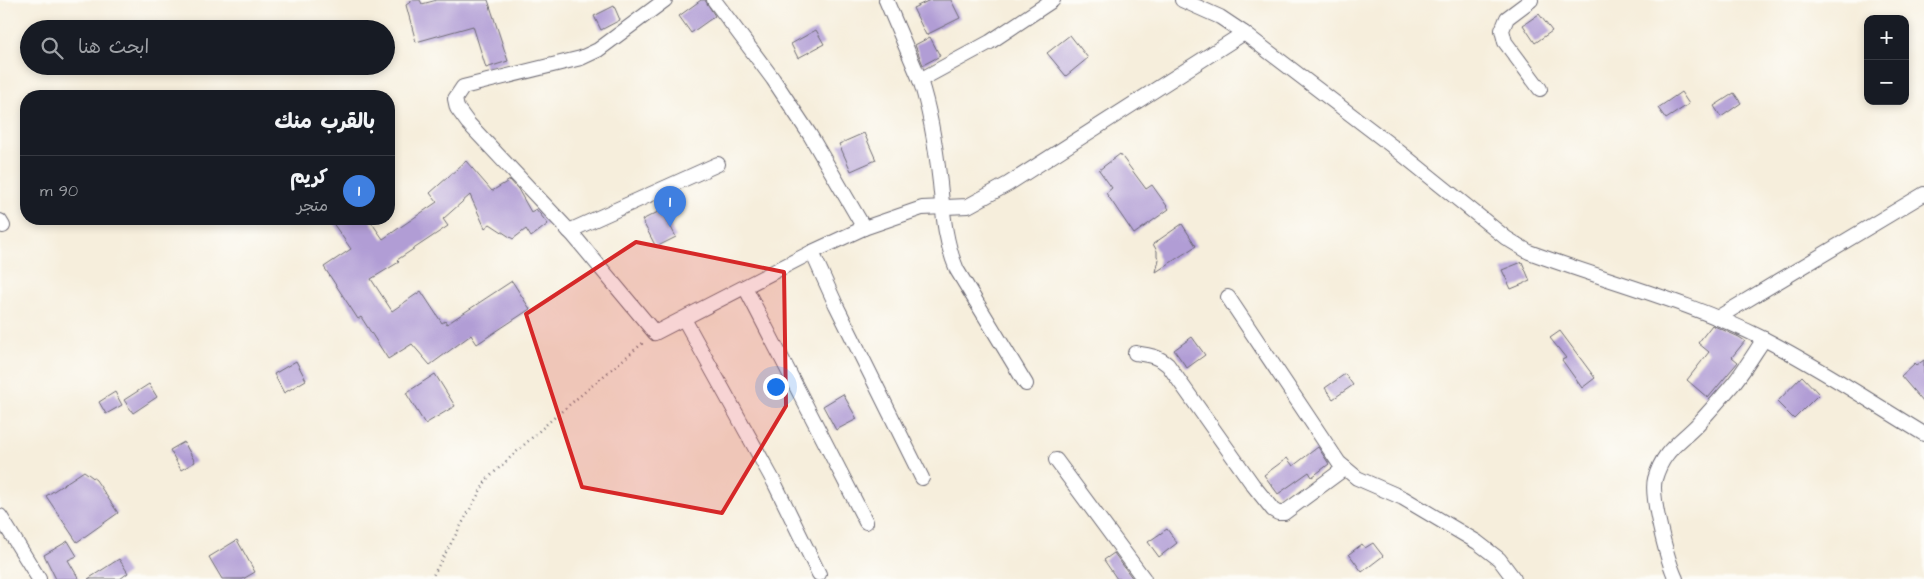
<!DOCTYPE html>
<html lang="ar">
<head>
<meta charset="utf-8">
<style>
  body { margin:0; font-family:"Architects Daughter","Playpen Sans Arabic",sans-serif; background:#242831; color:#f1f3f6; direction:rtl }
  .controls { position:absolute; right:15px; top:15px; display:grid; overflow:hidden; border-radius:10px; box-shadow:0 2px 8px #0003 }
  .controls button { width:45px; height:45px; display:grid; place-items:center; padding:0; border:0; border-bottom:1px solid #363941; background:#171b24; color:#f1f3f6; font:25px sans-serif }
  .you { position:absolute; left:775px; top:386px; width:18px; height:18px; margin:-12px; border:4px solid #fff; border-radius:50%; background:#1a73e8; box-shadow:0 0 0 8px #1a73e833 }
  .badge { display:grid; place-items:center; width:32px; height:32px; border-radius:50%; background:#c8321e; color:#fff; font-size:16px; font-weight:700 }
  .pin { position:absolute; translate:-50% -41px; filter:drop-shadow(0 1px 2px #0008) }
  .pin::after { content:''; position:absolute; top:26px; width:18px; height:15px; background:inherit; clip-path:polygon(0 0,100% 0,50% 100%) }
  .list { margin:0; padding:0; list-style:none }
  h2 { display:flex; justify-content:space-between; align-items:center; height:65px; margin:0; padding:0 20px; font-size:21px }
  h2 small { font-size:16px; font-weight:400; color:#9ea1a6 }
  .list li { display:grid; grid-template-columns:32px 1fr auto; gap:15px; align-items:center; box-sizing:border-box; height:70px; padding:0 20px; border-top:1px solid #363941 }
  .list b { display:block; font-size:19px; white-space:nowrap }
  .list p { margin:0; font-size:16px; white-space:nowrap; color:#9ea1a6 }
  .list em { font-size:16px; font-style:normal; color:#9ea1a6 }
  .icon { flex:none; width:28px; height:28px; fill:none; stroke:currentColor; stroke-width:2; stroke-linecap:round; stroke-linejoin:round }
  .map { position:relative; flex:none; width:1924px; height:579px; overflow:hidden; direction:ltr }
  .search { position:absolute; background:#171b24; box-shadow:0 2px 8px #0003; left:20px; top:20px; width:375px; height:55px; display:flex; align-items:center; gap:12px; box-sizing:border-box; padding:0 18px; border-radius:28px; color:#9ea1a6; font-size:19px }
  .panel { position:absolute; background:#171b24; box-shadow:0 2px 8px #0003; left:20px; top:90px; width:375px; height:135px; border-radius:20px; direction:rtl }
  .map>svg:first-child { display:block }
  .building { fill:#b19dd5 }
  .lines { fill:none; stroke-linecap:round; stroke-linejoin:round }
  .minor-casing { stroke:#6c6973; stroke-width:16 }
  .path { stroke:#6c6973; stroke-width:2.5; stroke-dasharray:1 4; stroke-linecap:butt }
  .minor { stroke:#fff; stroke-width:14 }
  .marked { fill:#d62828; fill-opacity:0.2; stroke:#d62828; stroke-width:4; stroke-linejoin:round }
</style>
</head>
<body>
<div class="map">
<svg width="1924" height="579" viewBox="0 0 1924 579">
  <rect width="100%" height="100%" fill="#fdfcf7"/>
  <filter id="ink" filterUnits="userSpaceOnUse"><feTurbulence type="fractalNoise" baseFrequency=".02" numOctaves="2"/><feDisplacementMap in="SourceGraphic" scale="10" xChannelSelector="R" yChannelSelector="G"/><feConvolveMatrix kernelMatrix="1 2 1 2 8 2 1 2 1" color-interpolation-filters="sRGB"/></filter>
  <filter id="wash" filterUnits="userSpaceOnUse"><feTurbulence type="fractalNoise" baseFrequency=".0096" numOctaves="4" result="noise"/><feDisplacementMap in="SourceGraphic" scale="20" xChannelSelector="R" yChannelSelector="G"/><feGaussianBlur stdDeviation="1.12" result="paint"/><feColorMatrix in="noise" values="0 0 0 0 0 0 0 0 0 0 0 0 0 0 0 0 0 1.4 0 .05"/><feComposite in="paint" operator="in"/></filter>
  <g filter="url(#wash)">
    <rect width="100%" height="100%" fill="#f6eedc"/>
    <g id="blocks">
      <!-- building -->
      <g class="building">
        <polygon points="413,0 420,0 422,4 437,0 488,0 508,61 486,68 473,26 416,42 406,5"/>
        <polygon points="701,0 705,0 715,16 691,33 679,16"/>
        <polygon points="930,0 951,0 960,18 926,35 913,8"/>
        <polygon points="614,6 620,20 601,30 594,16"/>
        <polygon points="1539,14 1552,31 1535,43 1523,25"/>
        <polygon points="816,30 824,44 798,58 791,44"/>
        <polygon points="1070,35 1088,58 1066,76 1047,53"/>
        <polygon points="930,37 940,56 923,65 915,45"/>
        <polygon points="1681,92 1689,104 1666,119 1658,108"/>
        <polygon points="1734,93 1741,103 1721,117 1714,106"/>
        <polygon points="864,133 876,160 851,171 839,144"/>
        <polygon points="1120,154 1146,189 1152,185 1169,209 1134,234 1106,193 1112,188 1099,170"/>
        <polygon points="466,161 492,191 510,180 518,189 531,212 536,209 548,224 531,237 526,229 513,239 490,224 485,228 470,195 443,219 448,226 397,260 399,262 371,279 392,311 421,291 442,323 445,321 447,324 512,281 530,309 477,344 471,335 430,365 412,344 388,359 361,317 358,319 324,267 351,249 330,219 369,219 383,239 437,202 430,193"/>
        <polygon points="662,210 676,237 656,247 642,220"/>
        <polygon points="1182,224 1196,246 1156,272 1159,259 1157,256 1157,251 1153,244"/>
        <polygon points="1522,262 1530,281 1511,289 1502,270"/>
        <polygon points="1712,325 1739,337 1745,341 1732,357 1738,362 1708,398 1687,380 1709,352 1698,343"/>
        <polygon points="1560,331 1595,378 1582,388 1562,360 1566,358 1550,338"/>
        <polygon points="1192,337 1205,355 1187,368 1174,350"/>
        <polygon points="1924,360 1924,403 1901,376 1915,363 1917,365"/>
        <polygon points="296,361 306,380 284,393 274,374"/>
        <polygon points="435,374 455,406 425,424 406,393"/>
        <polygon points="1345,374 1353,385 1333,399 1325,388"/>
        <polygon points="1802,376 1819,394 1794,419 1777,402"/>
        <polygon points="149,384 157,397 133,413 124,400"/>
        <polygon points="115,392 122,405 106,414 99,402"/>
        <polygon points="843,394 857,419 836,430 823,406"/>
        <polygon points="184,442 195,462 181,470 170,450"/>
        <polygon points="1318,447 1329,464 1312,477 1309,472 1278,494 1264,475 1287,458 1293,466"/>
        <polygon points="84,471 96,480 118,513 77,542 46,496"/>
        <polygon points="1167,529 1177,543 1159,557 1148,542"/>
        <polygon points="237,540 255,572 243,579 222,579 209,557"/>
        <polygon points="68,541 77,556 68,560 79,579 56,579 44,555"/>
        <polygon points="1373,543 1383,556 1362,572 1349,554 1362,544 1365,548"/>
        <polygon points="1114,553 1133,579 1117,579 1104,560"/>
        <polygon points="119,559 128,573 120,579 88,579"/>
      </g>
    </g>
  </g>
  <g filter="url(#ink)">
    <use href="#blocks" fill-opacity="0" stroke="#6c6973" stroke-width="1"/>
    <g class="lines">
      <!-- minor casing -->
      <g class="minor-casing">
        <g id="minor">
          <polyline points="665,0 598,50 581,58 463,87 455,99 457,108 468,123 574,236 655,333 812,252 864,228 922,208 968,206 1008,184 1244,33"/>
          <polyline points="714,0 773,79 810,135 864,228"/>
          <polyline points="886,0 920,80"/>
          <path d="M1182 0 1220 17 1244 33 1392 146 1506 238 1529 252C1607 281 1689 301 1764 339 1819 367 1871 402 1924 434"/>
          <polyline points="1531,0 1507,18 1502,30 1505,42 1540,89"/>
          <polyline points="0,221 3,226"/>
          <polyline points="569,231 718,164"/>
          <polyline points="812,252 836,305 922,478"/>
          <polyline points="745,287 866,522"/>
          <polyline points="1228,297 1339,463 1357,478 1403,498 1477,542 1499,559 1514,579"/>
          <polyline points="1717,318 1924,194"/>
          <polyline points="684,319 774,482 819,574"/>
          <path d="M1135 353C1148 355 1158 356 1168 365L1253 485 1273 510 1278 513H1284L1345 468"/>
          <path d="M1026 384 957 270C945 242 943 213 940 183 936 148 931 113 920 80L990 42 1053 0"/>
          <polyline points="1056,460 1144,579"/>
          <polyline points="0,516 39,579"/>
          <path d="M1676 579C1668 562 1650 497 1655 479 1663 451 1677 445 1696 426 1709 412 1722 397 1734 383 1745 369 1754 354 1764 339"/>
        </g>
      </g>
      <!-- path -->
      <polyline class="path" points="431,579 487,479 549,422 644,342"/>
      <!-- minor -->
      <use href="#minor" class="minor"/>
    </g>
  </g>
  <!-- marked area -->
  <path class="marked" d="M636 242 784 272 786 406 722 513 582 487 526 314Z"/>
</svg>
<div class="controls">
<button>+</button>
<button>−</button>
</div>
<div class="you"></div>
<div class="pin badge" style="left:670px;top:227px;background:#3f7fe0">1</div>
<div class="search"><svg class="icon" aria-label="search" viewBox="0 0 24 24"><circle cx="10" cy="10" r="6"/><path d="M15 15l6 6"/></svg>ابحث هنا</div>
<section class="panel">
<h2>بالقرب منك<small></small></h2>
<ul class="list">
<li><span class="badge" style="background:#3f7fe0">1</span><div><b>كريم</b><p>متجر</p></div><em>90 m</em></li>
</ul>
</section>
</div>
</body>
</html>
